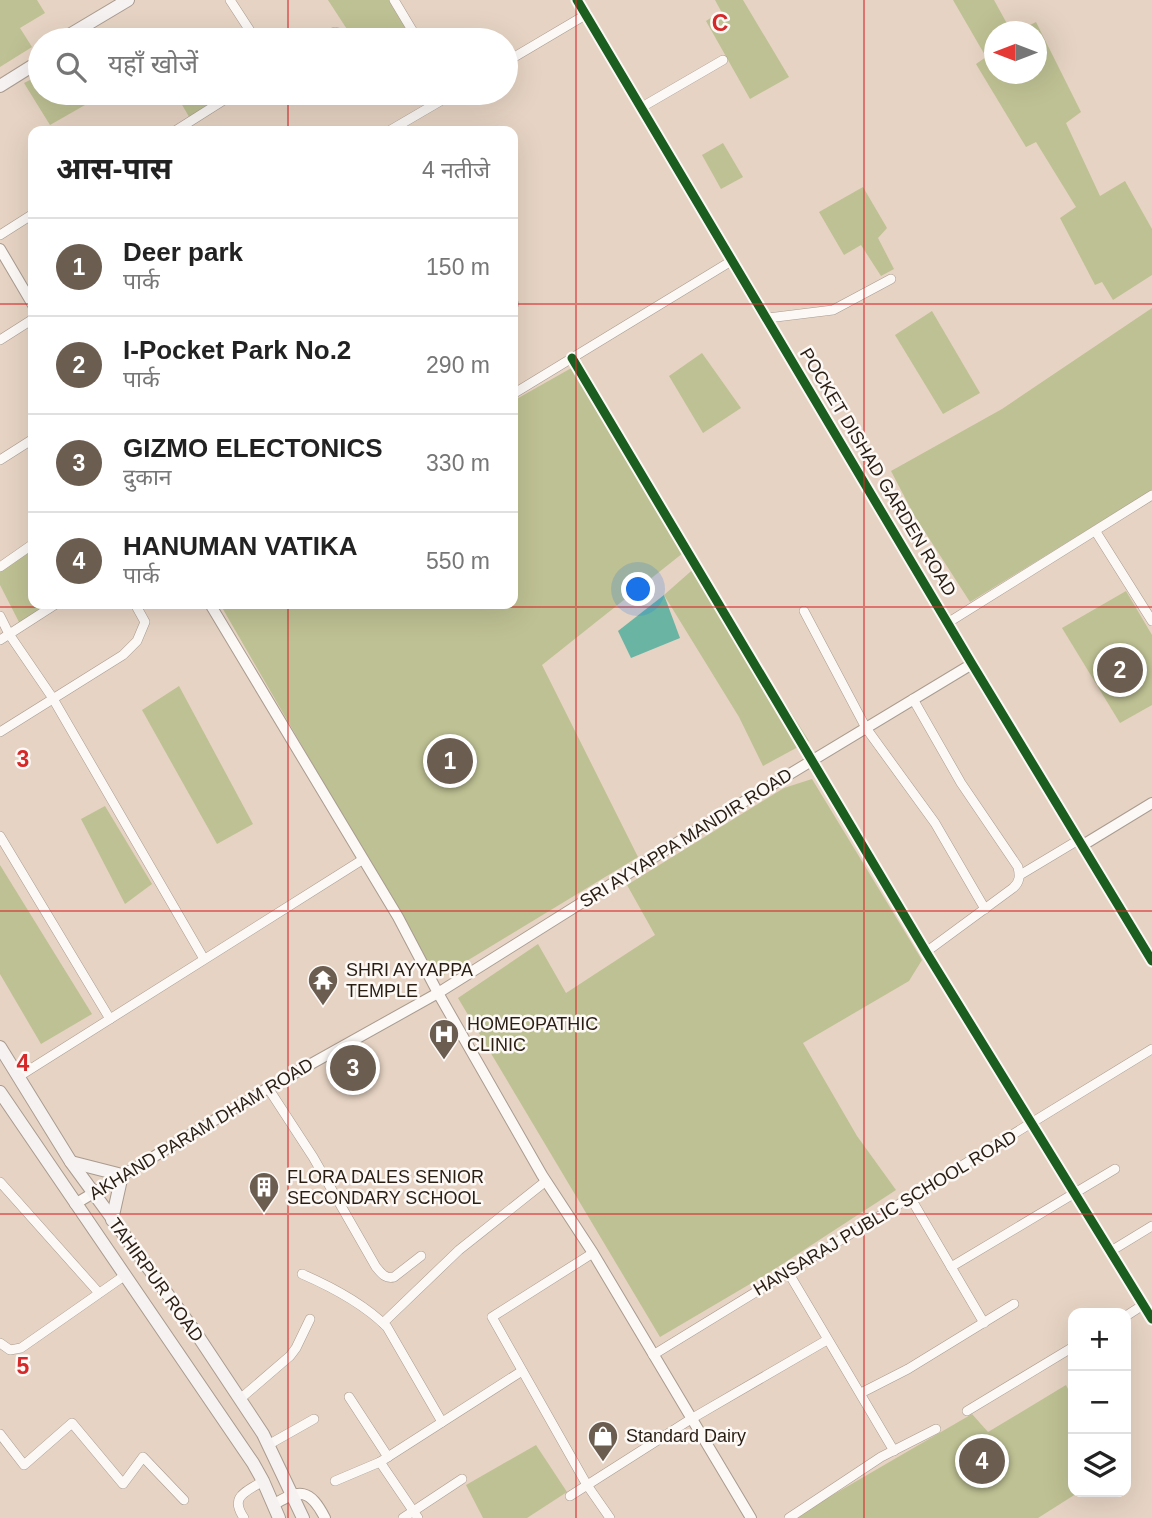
<!DOCTYPE html>
<html lang="hi">
<head>
<meta charset="utf-8">
<style>
  body { margin:0; font-family:Helvetica,"Noto Sans Devanagari",sans-serif; background:#f6f6f6; color:#222 }
  .controls { position:absolute; right:21px; bottom:21px; display:grid; overflow:hidden; border-radius:14px; box-shadow:0 7px 28px #0002 }
  .controls button { width:63px; height:63px; display:grid; place-items:center; padding:0; border:0; border-bottom:2px solid #e0e0e0; background:#fff; color:#222; font:35px sans-serif }
  .compass { position:absolute; left:984px; top:21px; width:63px; height:63px; border-radius:50%; background:#fff; box-shadow:0 7px 28px #0002; rotate:270deg }
  .you { position:absolute; left:639px; top:590px; width:24px; height:24px; margin:-18px; border:5px solid #fff; border-radius:50%; background:#1a73e8; box-shadow:0 0 0 10px #1a73e833 }
  .badge { display:grid; place-items:center; width:46px; height:46px; border-radius:50%; background:#6c5d51; color:#fff; font-size:23px; font-weight:700 }
  .pin { position:absolute; translate:-50% -50%; border:4px solid #fff; box-shadow:0 2px 7px #0006 }
  .list { margin:0; padding:0; list-style:none }
  h2 { display:flex; justify-content:space-between; align-items:center; height:91px; margin:0; padding:0 28px; font-size:30px }
  h2 small { font-size:23px; font-weight:400; color:#767676 }
  .list li { display:grid; grid-template-columns:46px 1fr auto; gap:21px; align-items:center; box-sizing:border-box; height:98px; padding:0 28px; border-top:2px solid #e0e0e0 }
  .list b { display:block; font-size:26px; white-space:nowrap }
  .list p { margin:0; font-size:23px; white-space:nowrap; color:#767676 }
  .list em { font-size:23px; font-style:normal; color:#767676 }
  .icon { flex:none; width:38px; height:38px; fill:none; stroke:currentColor; stroke-width:2; stroke-linecap:round; stroke-linejoin:round }
  .map { position:relative; flex:none; width:1152px; height:1518px; overflow:hidden }
  .search { position:absolute; background:#fff; box-shadow:0 7px 28px #0002; left:28px; top:28px; width:490px; height:77px; display:flex; align-items:center; gap:18px; box-sizing:border-box; padding:0 24px; border-radius:38px; color:#767676; font-size:26px }
  .panel { position:absolute; background:#fff; box-shadow:0 7px 28px #0002; left:28px; top:126px; width:490px; height:483px; border-radius:14px }
  .map>svg:first-child { display:block }
  .green { fill:#bec193 }
  .water { fill:#6ab4a4 }
  .lines { fill:none; stroke-linecap:round; stroke-linejoin:round }
  .minor-casing { stroke:#a99b8f; stroke-width:10 }
  .tertiary-casing { stroke:#a99b8f; stroke-width:12 }
  .secondary-casing { stroke:#a99b8f; stroke-width:14 }
  .minor { stroke:#fbf8f6; stroke-width:9 }
  .tertiary { stroke:#fbf8f6; stroke-width:10 }
  .secondary { stroke:#f6f2f2; stroke-width:12 }
  .cycleway-casing { stroke:#fdf9f6; stroke-width:13 }
  .cycleway { stroke:#1b5e20; stroke-width:9 }
  .grid { fill:none; stroke:#d62828; stroke-width:2; stroke-opacity:0.55 }
  .labels { text-anchor:middle; stroke-width:5; stroke-linejoin:round; paint-order:stroke }
  .street-label { font-size:18px; fill:#2a1e13; stroke:#fdf9f6 }
  .poi-label { font-size:18px; fill:#2a1e13; stroke:#fdf9f6; text-anchor:start }
  .grid-label { font-size:23px; text-anchor:middle; font-weight:bold; fill:#d62828; stroke:#fdf9f6; stroke-width:5; stroke-linejoin:round; paint-order:stroke }
</style>
</head>
<body>
<div class="map">
<svg width="1152" height="1518" viewBox="0 0 1152 1518">
  <rect width="100%" height="100%" fill="#e6d3c3"/>
  <!-- green -->
  <g class="green">
    <polygon points="0,0 37,0 45,13 20,28 32,47 0,67"/>
    <polygon points="328,0 396,0 415,40 354,40"/>
    <polygon points="715,0 743,0 789,77 750,99 706,21 721,11"/>
    <polygon points="953,0 994,0 1011,31 995,32 995,74 1036,74 1036,32 1018,31 1036,22 1081,112 1066,123 1100,196 1125,181 1152,229 1152,275 1113,300 1102,282 1095,285 1060,218 1076,207 1036,142 1026,147 976,64 986,57"/>
    <polygon points="40,75 40,93 77,93 85,105 50,125 24,83"/>
    <polygon points="175,93 235,93 191,120"/>
    <polygon points="723,143 743,177 721,189 702,155"/>
    <polygon points="863,187 887,228 878,238 894,269 881,276 861,245 844,255 819,212"/>
    <polygon points="1152,308 1152,490 970,602 914,515 891,471 1002,409"/>
    <polygon points="932,311 980,393 943,414 895,335"/>
    <polygon points="702,353 741,408 703,433 669,376"/>
    <polygon points="582,362 645,472 686,537 680,548 683,553 542,665 638,857 437,979 220,604 513,604 513,401"/>
    <polygon points="33,546 33,604 60,604 20,624 0,585 0,567"/>
    <polygon points="698,565 809,741 763,766 739,717 664,595"/>
    <polygon points="1126,591 1152,635 1152,705 1120,723 1062,628"/>
    <polygon points="179,686 253,824 217,844 142,710"/>
    <polygon points="812,779 922,960 909,981 803,1043 857,1136 896,1190 767,1274 660,1337 458,998 538,944 566,993 655,935 627,885 784,788"/>
    <polygon points="105,806 152,884 125,904 81,819"/>
    <polygon points="0,865 92,1014 41,1044 0,974"/>
    <polygon points="1066,1385 1073,1399 1073,1492 1079,1492 1038,1518 793,1518 972,1414 988,1432"/>
    <polygon points="536,1445 567,1492 527,1518 483,1518 466,1485"/>
  </g>
  <!-- water -->
  <polygon class="water" points="664,595 680,638 631,658 618,631"/>
  <g class="lines">
    <!-- minor casing -->
    <g class="minor-casing">
      <g id="minor">
        <polyline points="230,0 256,40"/>
        <polyline points="394,0 418,40"/>
        <path d="M318 40C329 34 338 26 346 40"/>
        <polyline points="506,62 587,14"/>
        <polyline points="642,107 723,60"/>
        <polyline points="175,131 235,93"/>
        <polyline points="389,131 454,93"/>
        <polyline points="0,235 33,214"/>
        <polyline points="513,303 514,304"/>
        <polyline points="768,318 833,310 891,279"/>
        <polyline points="0,340 33,319"/>
        <polyline points="572,358 926,952 1152,1319"/>
        <polyline points="513,394 733,260"/>
        <polyline points="0,460 33,439"/>
        <polyline points="1096,532 1152,621"/>
        <polyline points="0,567 33,544"/>
        <polyline points="804,611 866,728 935,823 985,909"/>
        <polyline points="0,616 9,634 52,697 204,959"/>
        <polyline points="949,622 1152,495"/>
        <polyline points="0,640 56,604"/>
        <path d="M913 699 961 783 1018 867C1020 876 1020 882 1013 888L926 952"/>
        <polyline points="0,732 123,655 137,641 145,622 135,604"/>
        <polyline points="0,836 110,1019"/>
        <polyline points="1020,875 1080,839"/>
        <polyline points="18,1077 362,860"/>
        <path d="M268 1088 313 1157 376 1267C381 1273 385 1279 394 1277L421 1256"/>
        <polyline points="0,1182 99,1293"/>
        <polyline points="910,1197 984,1323"/>
        <polyline points="1111,1251 1152,1226"/>
        <polyline points="593,1253 492,1317 587,1485 610,1518"/>
        <polyline points="951,1267 1115,1169"/>
        <polyline points="788,1272 894,1451"/>
        <path d="M302 1274C332 1287 364 1304 387 1327L442 1422"/>
        <polyline points="1126,1316 1143,1305"/>
        <polyline points="383,1323 459,1250 546,1181"/>
        <polyline points="0,1343 10,1350 21,1348 124,1276"/>
        <polyline points="653,1355 1152,1049"/>
        <polyline points="861,1393 908,1369 1014,1304"/>
        <polyline points="349,1397 388,1457"/>
        <polyline points="240,1399 290,1356 296,1348 310,1319"/>
        <polyline points="967,1411 1073,1347"/>
        <polyline points="0,1434 24,1465 72,1423 123,1484 143,1457 184,1500"/>
        <polyline points="268,1445 314,1419"/>
        <polyline points="380,1462 418,1518"/>
        <polyline points="335,1481 380,1462 522,1371"/>
        <polyline points="570,1496 691,1419 827,1340"/>
        <path d="M244 1518C229 1496 246 1492 263 1481"/>
        <polyline points="403,1518 462,1479"/>
        <polyline points="789,1518 881,1457 936,1429"/>
      </g>
    </g>
    <!-- tertiary casing -->
    <g class="tertiary-casing">
      <g id="tertiary">
        <polyline points="577,0 972,664 1152,961"/>
        <polyline points="0,249 33,305"/>
        <polyline points="210,604 398,917 438,993 542,1175 593,1253 751,1518"/>
        <polyline points="1083,845 1152,803"/>
        <polyline points="75,1204 268,1088 438,993 707,824 972,664"/>
        <path d="M273 1505C300 1488 310 1489 325 1518"/>
      </g>
    </g>
    <!-- secondary casing -->
    <g class="secondary-casing">
      <g id="secondary">
        <polyline points="61,40 128,0"/>
        <polyline points="0,86 40,61"/>
        <polyline points="0,1047 71,1162 198,1336 263,1434 303,1518"/>
        <polyline points="0,1092 253,1463 263,1481 279,1518"/>
        <polyline points="71,1162 122,1175 112,1220"/>
      </g>
    </g>
    <!-- minor -->
    <use href="#minor" class="minor"/>
    <!-- tertiary -->
    <use href="#tertiary" class="tertiary"/>
    <!-- secondary -->
    <use href="#secondary" class="secondary"/>
    <!-- cycleway casing -->
    <g class="cycleway-casing">
      <g id="cycleway">
        <polyline points="577,0 972,664 1152,961"/>
        <polyline points="572,358 926,952 1152,1319"/>
      </g>
    </g>
    <!-- cycleway -->
    <use href="#cycleway" class="cycleway"/>
  </g>
  <!-- grid -->
  <path class="grid" d="M288 0V40M576 0V1518M864 0V1518M288 93V131M0 304H33M513 304H1152M288 604V1518M0 607H1152M0 911H1152M0 1214H1152"/>
  <!-- icons -->
  <defs>
    <g id="temple-pin" transform="scale(1.575)"><path d="M0 17L-7.5 6A9.5 9.5 0 1 1 7.5 6Z" fill="#6c5d51" stroke="#fdf9f6"/><path d="M0-6L5-2H3V0L6.5 2.5H4V6H1.5V3h-3V6H-4V2.5H-6.5L-3 0V-2H-5Z" fill="#fff"/></g>
    <g id="hospital-pin" transform="scale(1.575)"><path d="M0 17L-7.5 6A9.5 9.5 0 1 1 7.5 6Z" fill="#6c5d51" stroke="#fdf9f6"/><path d="M-5-5h3v3.5h4V-5h3V5h-3V1.5h-4V5h-3Z" fill="#fff"/></g>
    <g id="building-pin" transform="scale(1.575)"><path d="M0 17L-7.5 6A9.5 9.5 0 1 1 7.5 6Z" fill="#6c5d51" stroke="#fdf9f6"/><path d="M-4-6H4V6H1V3H-1V6H-4ZM-2.5-4.3h1.7v1.8h-1.7ZM.8-4.3h1.7v1.8H.8ZM-2.5-1h1.7V.8h-1.7ZM.8-1h1.7V.8H.8Z" fill="#fff"/></g>
    <g id="shop-pin" transform="scale(1.575)"><path d="M0 17L-7.5 6A9.5 9.5 0 1 1 7.5 6Z" fill="#6c5d51" stroke="#fdf9f6"/><path d="M-5-2.5h2.3a2.7 3.5 0 0 1 5.4 0H5L5.5 6h-11ZM-1.5-2.5h3a1.5 2.3 0 0 0-3 0Z" fill="#fff"/></g>
  </defs>
  <g fill-rule="evenodd">
    <use href="#temple-pin" x="323" y="980"/>
    <use href="#hospital-pin" x="444" y="1034"/>
    <use href="#building-pin" x="264" y="1187"/>
    <use href="#shop-pin" x="603" y="1436"/>
  </g>
  <g class="labels">
    <!-- street labels -->
    <g class="street-label">
      <text transform="translate(878 472) rotate(59)" y="6">POCKET DISHAD GARDEN ROAD</text>
      <text transform="translate(686 838) rotate(-32)" y="6">SRI AYYAPPA MANDIR ROAD</text>
      <text transform="translate(201 1129) rotate(-31)" y="6">AKHAND PARAM DHAM ROAD</text>
      <text transform="translate(885 1213) rotate(-31)" y="6">HANSARAJ PUBLIC SCHOOL ROAD</text>
      <text transform="translate(156 1280) rotate(54)" y="6">TAHIRPUR ROAD</text>
    </g>
    <!-- poi labels -->
    <g class="poi-label">
      <text x="346" y="976">SHRI AYYAPPA<tspan x="346" dy="21">TEMPLE</tspan></text>
      <text x="467" y="1030">HOMEOPATHIC<tspan x="467" dy="21">CLINIC</tspan></text>
      <text x="287" y="1183">FLORA DALES SENIOR<tspan x="287" dy="21">SECONDARY SCHOOL</tspan></text>
      <text x="626" y="1442">Standard Dairy</text>
    </g>
  </g>
  <g class="grid-label">
    <text x="720" y="31">C</text>
    <text x="23" y="767">3</text>
    <text x="23" y="1071">4</text>
    <text x="23" y="1374">5</text>
  </g>
</svg>
<div class="controls">
<button>+</button>
<button>−</button>
<button><svg class="icon" aria-label="layers" viewBox="0 0 24 24"><path d="M12 4l9 5-9 5-9-5zM3 14l9 5 9-5"/></svg></button>
</div>
<svg class="compass" viewBox="-18 -18 36 36"><path d="M0-13l5 13h-10z" fill="#e53935"/><path d="M0 13l5-13h-10z" fill="#767676"/></svg>
<div class="you"></div>
<div class="pin badge" style="left:450px;top:761px">1</div>
<div class="pin badge" style="left:1120px;top:670px">2</div>
<div class="pin badge" style="left:353px;top:1068px">3</div>
<div class="pin badge" style="left:982px;top:1461px">4</div>
<div class="search"><svg class="icon" aria-label="search" viewBox="0 0 24 24"><circle cx="10" cy="10" r="6"/><path d="M15 15l6 6"/></svg>यहाँ खोजें</div>
<section class="panel">
<h2>आस-पास<small>4 नतीजे</small></h2>
<ul class="list">
<li><span class="badge">1</span><div><b>Deer park</b><p>पार्क</p></div><em>150 m</em></li>
<li><span class="badge">2</span><div><b>I-Pocket Park No.2</b><p>पार्क</p></div><em>290 m</em></li>
<li><span class="badge">3</span><div><b>GIZMO ELECTONICS</b><p>दुकान</p></div><em>330 m</em></li>
<li><span class="badge">4</span><div><b>HANUMAN VATIKA</b><p>पार्क</p></div><em>550 m</em></li>
</ul>
</section>
</div>
</body>
</html>
